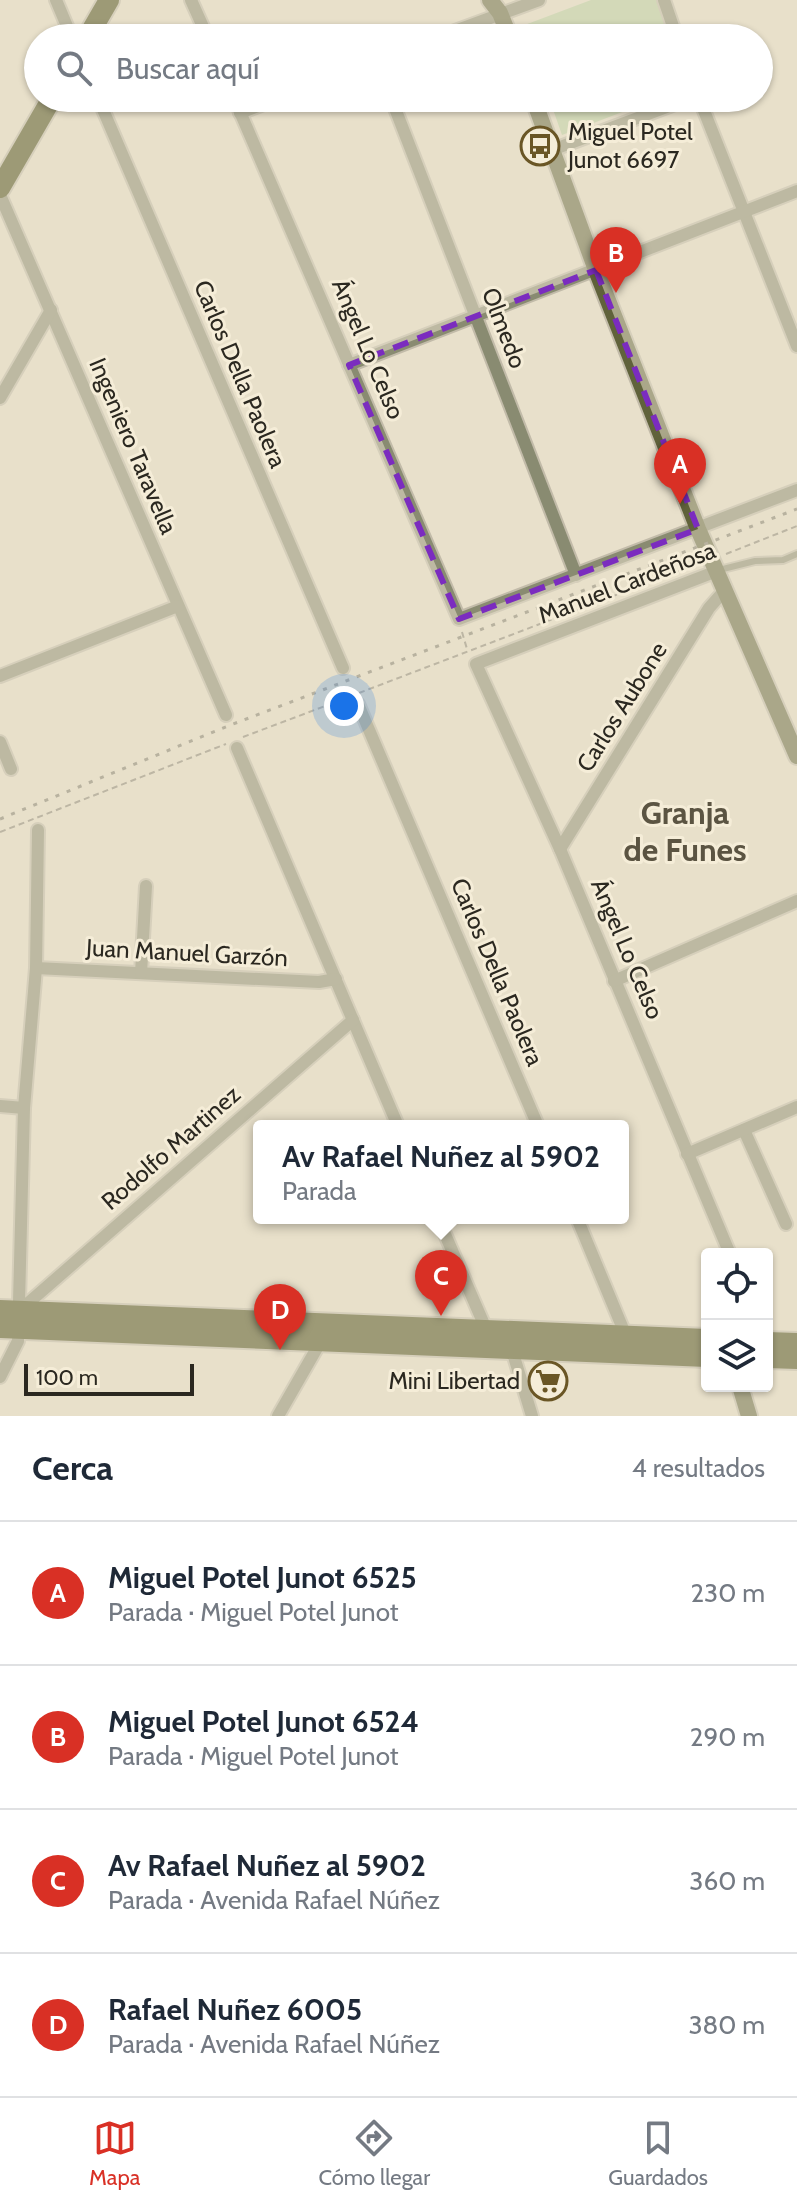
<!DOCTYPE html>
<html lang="es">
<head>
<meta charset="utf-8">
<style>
  body { margin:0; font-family:Cabin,sans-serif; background:#f2f2f3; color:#1f2937 }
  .controls { position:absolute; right:24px; bottom:24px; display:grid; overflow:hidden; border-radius:8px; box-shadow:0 2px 6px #0004 }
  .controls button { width:72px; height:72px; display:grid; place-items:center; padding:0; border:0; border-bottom:2px solid #e0e1e3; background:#fff; color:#1f2937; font:40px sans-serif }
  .scale { position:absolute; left:24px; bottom:20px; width:170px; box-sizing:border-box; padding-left:8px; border:4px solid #2b2820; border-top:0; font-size:22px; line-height:28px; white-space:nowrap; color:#2b2820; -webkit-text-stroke:6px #f5edd8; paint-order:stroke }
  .you { position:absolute; left:344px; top:706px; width:28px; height:28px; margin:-20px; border:6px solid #fff; border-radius:50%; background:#1a73e8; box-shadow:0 0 0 12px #1a73e833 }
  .badge { display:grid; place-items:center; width:52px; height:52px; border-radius:50%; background:#d93025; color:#fff; font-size:26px; font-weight:700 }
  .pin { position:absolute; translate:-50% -66px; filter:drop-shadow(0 2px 4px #0008) }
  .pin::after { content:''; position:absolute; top:42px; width:28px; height:24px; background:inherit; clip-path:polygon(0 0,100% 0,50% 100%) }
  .popup { position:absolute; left:253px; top:1120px; width:376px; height:104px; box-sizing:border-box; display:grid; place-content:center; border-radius:8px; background:#fff; filter:drop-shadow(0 2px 6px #0005); font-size:26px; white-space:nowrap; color:#747a83 }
  .popup b { font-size:30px; color:#1f2937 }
  .popup::after { content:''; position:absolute; left:50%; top:100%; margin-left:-16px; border:16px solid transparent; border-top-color:#fff }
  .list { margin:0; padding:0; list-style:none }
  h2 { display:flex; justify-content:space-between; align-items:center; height:104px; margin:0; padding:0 32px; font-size:34px }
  h2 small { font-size:26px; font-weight:400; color:#747a83 }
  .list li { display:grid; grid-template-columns:52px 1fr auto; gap:24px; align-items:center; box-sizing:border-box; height:144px; padding:0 32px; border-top:2px solid #e0e1e3 }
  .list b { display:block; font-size:30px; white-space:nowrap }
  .list p { margin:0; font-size:26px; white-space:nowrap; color:#747a83 }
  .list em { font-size:26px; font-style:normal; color:#747a83 }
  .icon { flex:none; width:44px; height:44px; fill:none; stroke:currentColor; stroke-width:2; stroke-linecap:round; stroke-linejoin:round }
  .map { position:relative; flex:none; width:797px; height:1416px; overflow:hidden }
  .search { position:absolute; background:#fff; box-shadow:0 2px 6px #0004; left:24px; right:24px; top:24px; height:88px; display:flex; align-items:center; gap:20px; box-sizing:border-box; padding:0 28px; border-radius:44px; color:#747a83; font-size:30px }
  .sheet { height:680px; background:#fff }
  nav { display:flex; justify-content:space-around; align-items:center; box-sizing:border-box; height:112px; border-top:2px solid #e0e1e3; background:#fff; font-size:22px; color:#747a83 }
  nav a { display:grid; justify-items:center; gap:4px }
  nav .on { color:#d93025 }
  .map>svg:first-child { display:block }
  .green { fill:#bad0a2 }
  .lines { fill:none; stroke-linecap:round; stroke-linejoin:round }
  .service-casing { stroke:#c2bba9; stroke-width:10 }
  .minor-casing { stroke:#c2bba9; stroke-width:16 }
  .secondary-casing { stroke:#c2bba9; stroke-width:20 }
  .primary-casing { stroke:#c2bba9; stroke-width:24 }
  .path { stroke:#898375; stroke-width:2; stroke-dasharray:6 4; stroke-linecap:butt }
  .service { stroke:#898b71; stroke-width:6 }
  .minor { stroke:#898b71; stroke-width:12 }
  .secondary { stroke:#60623b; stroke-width:16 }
  .primary { stroke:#444611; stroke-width:20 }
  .rail { stroke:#7f7a6c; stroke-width:3; stroke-dasharray:4 8; stroke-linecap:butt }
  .marked { fill:none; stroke:#7b2cbf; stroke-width:6; stroke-dasharray:16 10; stroke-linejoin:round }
  .labels { text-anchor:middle; stroke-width:6; stroke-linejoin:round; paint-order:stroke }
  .poi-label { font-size:24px; fill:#2b2820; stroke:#f5edd8; text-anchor:start }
  .street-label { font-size:24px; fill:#2b2820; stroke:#f5edd8 }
  .district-label { font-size:32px; font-weight:bold; fill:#5b5442; stroke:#f5edd8 }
</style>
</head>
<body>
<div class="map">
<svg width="797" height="1416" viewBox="0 0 797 1416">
  <rect width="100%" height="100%" fill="#e8e0cb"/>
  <!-- green -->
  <g class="green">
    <polygon points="591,0 658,0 672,38 526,38 522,26"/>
    <polygon points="549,98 659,98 562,135"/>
  </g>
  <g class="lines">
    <!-- service casing -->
    <g class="service-casing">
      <polyline id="service" points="719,570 755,561 783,560 797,554"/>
    </g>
    <!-- minor casing -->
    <g class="minor-casing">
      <g id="minor">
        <polyline points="56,0 72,38"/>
        <polyline points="191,0 208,38"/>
        <polyline points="664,0 677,38"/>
        <polyline points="436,38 539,0"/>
        <polyline points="98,98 343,668"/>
        <polyline points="234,98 459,619 797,490"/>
        <polyline points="391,98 576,575"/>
        <polyline points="699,98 797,346"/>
        <polyline points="240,113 279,98"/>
        <polyline points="552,150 691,98"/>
        <polyline points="0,195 226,715"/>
        <polyline points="349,365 797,191"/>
        <polyline points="0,398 51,310"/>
        <polyline points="717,571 476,664 560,849 730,1254"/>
        <polyline points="0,676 178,606"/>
        <polyline points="358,704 538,1126"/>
        <polyline points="0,742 11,769"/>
        <polyline points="237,748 398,1126"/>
        <polyline points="560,849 709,608 725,590"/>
        <polyline points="36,968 319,982 336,979"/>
        <polyline points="141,973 146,886"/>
        <polyline points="614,981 797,901"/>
        <polyline points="0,1106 24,1108"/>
        <polyline points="744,1130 786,1224"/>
        <polyline points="687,1154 797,1107"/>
        <polyline points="438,1218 486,1329"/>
        <polyline points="577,1218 626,1336"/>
        <polyline points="19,1311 353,1020"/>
        <polyline points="512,1350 532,1416"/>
        <polyline points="0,1377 18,1341 24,1108 36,968 38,830"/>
        <polyline points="278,1416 321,1341"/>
      </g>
    </g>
    <!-- secondary casing -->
    <g class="secondary-casing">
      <g id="secondary">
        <polyline points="490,0 500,13 510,38"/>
        <polyline points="533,98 596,270 698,529 797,756"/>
        <polyline points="740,1386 749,1416"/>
      </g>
    </g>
    <!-- primary casing -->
    <g class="primary-casing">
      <g id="primary">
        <polyline points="87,38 109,0"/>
        <polyline points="0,188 52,98"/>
        <polyline points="0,1310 707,1339"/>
        <polyline points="0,1328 707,1357"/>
        <polyline points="767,1342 797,1343"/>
        <polyline points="767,1358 797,1359"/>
      </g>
    </g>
    <!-- path -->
    <g class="path">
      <polyline points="726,554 797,526"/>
      <polyline points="462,632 467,649"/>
      <polyline points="359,693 697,564"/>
      <polyline points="243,737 349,697"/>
      <polyline points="0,832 226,744"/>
    </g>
    <!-- service -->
    <use href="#service" class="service"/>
    <!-- minor -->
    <use href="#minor" class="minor"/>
    <!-- secondary -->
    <use href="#secondary" class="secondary"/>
    <!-- primary -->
    <use href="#primary" class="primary"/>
    <!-- rail -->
    <polyline class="rail" points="0,819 228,726 797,509"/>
  </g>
  <!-- marked area -->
  <path d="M0 0H797V1416H0ZM596 270 698 529 459 619 349 365Z" fill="#e8e0cb" fill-opacity=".55" fill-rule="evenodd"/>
  <path class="marked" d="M596 270 698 529 459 619 349 365Z"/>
  <!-- icons -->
  <defs>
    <g id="bus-ring" transform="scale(2)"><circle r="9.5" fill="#f5edd8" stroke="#6a5625" stroke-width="1.5"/><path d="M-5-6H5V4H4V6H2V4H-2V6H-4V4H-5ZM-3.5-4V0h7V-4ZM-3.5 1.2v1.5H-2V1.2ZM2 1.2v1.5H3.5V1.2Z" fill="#6a5625"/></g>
    <g id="supermarket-ring" transform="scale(2)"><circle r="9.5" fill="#f5edd8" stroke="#6a5625" stroke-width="1.5"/><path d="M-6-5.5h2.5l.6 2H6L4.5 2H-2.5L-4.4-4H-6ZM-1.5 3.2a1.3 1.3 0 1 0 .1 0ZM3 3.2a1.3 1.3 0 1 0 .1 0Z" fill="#6a5625"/></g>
  </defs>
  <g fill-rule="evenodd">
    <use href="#bus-ring" x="540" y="146"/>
    <use href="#supermarket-ring" x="548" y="1381"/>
  </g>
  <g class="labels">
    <!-- poi labels -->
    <g class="poi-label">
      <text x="568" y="140">Miguel Potel<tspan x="568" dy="28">Junot 6697</tspan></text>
      <text x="520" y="1389" text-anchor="end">Mini Libertad</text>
    </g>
    <!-- street labels -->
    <g class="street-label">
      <text transform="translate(504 328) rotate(69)" y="8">Olmedo</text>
      <text transform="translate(368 349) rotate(67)" y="8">Ángel Lo Celso</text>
      <text transform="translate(240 374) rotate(67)" y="8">Carlos Della Paolera</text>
      <text transform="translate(133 446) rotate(67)" y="8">Ingeniero Taravella</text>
      <text transform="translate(627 583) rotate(-21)" y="8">Manuel Cardeñosa</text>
      <text transform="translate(622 707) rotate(-58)" y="8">Carlos Aubone</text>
      <text transform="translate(627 949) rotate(67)" y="8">Ángel Lo Celso</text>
      <text transform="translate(187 953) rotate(3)" y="8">Juan Manuel Garzón</text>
      <text transform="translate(497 972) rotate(67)" y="8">Carlos Della Paolera</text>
      <text transform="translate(171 1148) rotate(-41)" y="8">Rodolfo Martinez</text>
    </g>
    <!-- district labels -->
    <g class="district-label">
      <text x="685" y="824">Granja<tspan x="685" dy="37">de Funes</tspan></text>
    </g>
  </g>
</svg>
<div class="controls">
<button><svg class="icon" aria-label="locate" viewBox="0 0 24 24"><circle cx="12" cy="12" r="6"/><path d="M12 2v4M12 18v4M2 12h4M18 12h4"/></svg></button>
<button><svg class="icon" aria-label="layers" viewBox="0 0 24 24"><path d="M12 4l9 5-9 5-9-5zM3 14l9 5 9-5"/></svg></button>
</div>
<div class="scale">100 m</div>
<div class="you"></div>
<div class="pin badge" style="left:680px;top:504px">A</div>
<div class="pin badge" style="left:616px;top:293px">B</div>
<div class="pin badge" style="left:441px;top:1316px">C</div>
<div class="popup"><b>Av Rafael Nuñez al 5902</b>Parada</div>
<div class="pin badge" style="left:280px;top:1350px">D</div>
<div class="search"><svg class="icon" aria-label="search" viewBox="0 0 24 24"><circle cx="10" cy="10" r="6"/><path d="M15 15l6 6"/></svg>Buscar aquí</div>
</div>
<section class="sheet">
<h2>Cerca<small>4 resultados</small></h2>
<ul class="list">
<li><span class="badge">A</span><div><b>Miguel Potel Junot 6525</b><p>Parada · Miguel Potel Junot</p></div><em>230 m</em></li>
<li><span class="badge">B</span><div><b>Miguel Potel Junot 6524</b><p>Parada · Miguel Potel Junot</p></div><em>290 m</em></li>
<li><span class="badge">C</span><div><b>Av Rafael Nuñez al 5902</b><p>Parada · Avenida Rafael Núñez</p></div><em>360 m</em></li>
<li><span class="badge">D</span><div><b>Rafael Nuñez 6005</b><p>Parada · Avenida Rafael Núñez</p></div><em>380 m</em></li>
</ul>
</section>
<nav>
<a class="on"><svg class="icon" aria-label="map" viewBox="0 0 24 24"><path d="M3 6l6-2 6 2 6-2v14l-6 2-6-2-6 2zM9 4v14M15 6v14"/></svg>Mapa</a>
<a><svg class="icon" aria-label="directions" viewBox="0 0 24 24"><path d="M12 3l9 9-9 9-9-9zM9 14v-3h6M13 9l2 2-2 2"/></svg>Cómo llegar</a>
<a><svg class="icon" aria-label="saved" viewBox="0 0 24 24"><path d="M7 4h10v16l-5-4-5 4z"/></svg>Guardados</a>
</nav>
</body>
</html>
